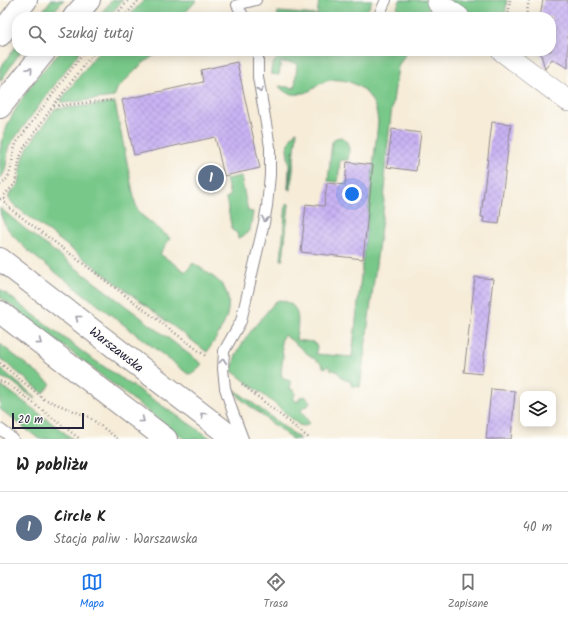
<!DOCTYPE html>
<html lang="pl">
<head>
<meta charset="utf-8">
<style>
  body { margin:0; font-family:Kalam,sans-serif; background:#f6f6f6; color:#222 }
  .controls { position:absolute; right:12px; bottom:12px; display:grid; overflow:hidden; border-radius:8px; box-shadow:0 2px 10px #0003 }
  .controls button { width:36px; height:36px; display:grid; place-items:center; padding:0; border:0; border-bottom:1px solid #e0e0e0; background:#fff; color:#222; font:20px sans-serif }
  .scale { position:absolute; left:12px; bottom:10px; width:72px; box-sizing:border-box; padding-left:4px; border:2px solid #22223b; border-top:0; font-size:11px; line-height:14px; white-space:nowrap; color:#22223b; -webkit-text-stroke:3px #fdfcf7; paint-order:stroke }
  .you { position:absolute; left:352px; top:194px; width:14px; height:14px; margin:-10px; border:3px solid #fff; border-radius:50%; background:#1a73e8; box-shadow:0 0 0 6px #1a73e833 }
  .badge { display:grid; place-items:center; width:26px; height:26px; border-radius:50%; background:#1a73e8; color:#fff; font-size:13px; font-weight:700 }
  .pin { position:absolute; translate:-50% -50%; border:2px solid #fff; box-shadow:0 1px 4px #0006 }
  .list { margin:0; padding:0; list-style:none }
  h2 { display:flex; justify-content:space-between; align-items:center; height:52px; margin:0; padding:0 16px; font-size:17px }
  h2 small { font-size:13px; font-weight:400; color:#767676 }
  .list li { display:grid; grid-template-columns:26px 1fr auto; gap:12px; align-items:center; box-sizing:border-box; height:72px; padding:0 16px; border-top:1px solid #e0e0e0 }
  .list b { display:block; font-size:15px; white-space:nowrap }
  .list p { margin:0; font-size:13px; white-space:nowrap; color:#767676 }
  .list em { font-size:13px; font-style:normal; color:#767676 }
  .icon { flex:none; width:22px; height:22px; fill:none; stroke:currentColor; stroke-width:2; stroke-linecap:round; stroke-linejoin:round }
  .map { position:relative; flex:none; width:568px; height:439px; overflow:hidden }
  .search { position:absolute; background:#fff; box-shadow:0 2px 10px #0003; left:12px; right:12px; top:12px; height:44px; display:flex; align-items:center; gap:10px; box-sizing:border-box; padding:0 14px; border-radius:16px; color:#767676; font-size:15px }
  .sheet { height:124px; background:#fff }
  nav { display:flex; justify-content:space-around; align-items:center; box-sizing:border-box; height:56px; border-top:1px solid #e0e0e0; background:#fff; font-size:11px; color:#767676 }
  nav a { display:grid; justify-items:center; gap:2px }
  nav .on { color:#1a73e8 }
  .map>svg:first-child { display:block }
  .green { fill:#78c889; stroke:#4d7562 }
  .building { fill:url(#building-cross-hatch) }
  .lines { fill:none; stroke-linecap:round; stroke-linejoin:round }
  .lane-casing { stroke:#8c878a; stroke-width:12 }
  .street-casing { stroke:#8c878a; stroke-width:22 }
  .secondary-casing { stroke:#8c878a; stroke-width:24 }
  .path { stroke:#8c878a; stroke-width:2.5; stroke-dasharray:1 3; stroke-linecap:butt }
  .lane { stroke:#fff; stroke-width:10 }
  .street { stroke:#fff; stroke-width:21 }
  .secondary { stroke:#fff; stroke-width:22 }
  .oneway { stroke:#9c9ca7 }
  .labels { text-anchor:middle; stroke-width:3; stroke-linejoin:round; paint-order:stroke }
  .street-label { font-size:13px; fill:#22223b; stroke:#fdfcf7 }
</style>
</head>
<body>
<div class="map">
<svg width="568" height="439" viewBox="0 0 568 439">
  <defs>
    <pattern id="building-cross-hatch" width="8" height="8" patternUnits="userSpaceOnUse"><rect width="8" height="8" fill="#c9b3f3"/><path d="M0 0l8 8M0 8l8-8" fill="none" stroke="#ac9ad1"/></pattern>
  </defs>
  <rect width="100%" height="100%" fill="#fdfcf7"/>
  <filter id="ink" filterUnits="userSpaceOnUse"><feTurbulence type="fractalNoise" baseFrequency=".025" numOctaves="2"/><feDisplacementMap in="SourceGraphic" scale="8" xChannelSelector="R" yChannelSelector="G"/><feConvolveMatrix kernelMatrix="1 2 1 2 8 2 1 2 1" color-interpolation-filters="sRGB"/></filter>
  <filter id="wash" filterUnits="userSpaceOnUse"><feTurbulence type="fractalNoise" baseFrequency=".012" numOctaves="4" result="noise"/><feDisplacementMap in="SourceGraphic" scale="16" xChannelSelector="R" yChannelSelector="G"/><feGaussianBlur stdDeviation="0.9" result="paint"/><feColorMatrix in="noise" values="0 0 0 0 0 0 0 0 0 0 0 0 0 0 0 0 0 1.4 0 .05"/><feComposite in="paint" operator="in"/></filter>
  <g filter="url(#wash)">
    <rect width="100%" height="100%" fill="#f6ecd8"/>
    <!-- green -->
    <g class="green">
      <polygon points="51,0 64,0 48,17 38,17"/>
      <polygon points="112,0 123,0 108,17 98,17"/>
      <polygon points="144,0 197,0 181,17 128,17"/>
      <polygon points="319,0 372,0 369,8 359,17 277,17 278,12 317,15"/>
      <polygon points="400,0 434,0 424,17 393,17"/>
      <polygon points="446,0 507,0 505,17 471,17"/>
      <polygon points="17,45 17,51 21,51 0,82 0,68"/>
      <path d="M62 51H80L9 146C6 156 8 172 0 178 0 170 0 162 0 153 3 119 37 73 62 51Z"/>
      <polygon points="99,51 160,51 142,64 117,89 114,97 63,103 61,100"/>
      <path d="M291 51H407L398 67 391 115 384 178 386 179 383 211 360 387 352 386 350 381C343 380 341 377 337 371L330 370 329 366 325 368 323 367C321 362 317 361 313 358 303 351 295 342 284 335L283 336 281 342 283 356 281 374 284 379 290 381 291 383 290 389 294 390 295 394 293 399 298 402 300 397 305 396 310 401 308 406 303 407 301 410 309 423 305 426 299 425 274 403 232 371C234 346 260 321 275 302L279 300C303 303 298 323 296 340L313 342 317 346 316 354 352 357 378 122C377 114 376 107 372 101 364 85 342 75 324 82 316 85 310 94 300 93V94C291 95 284 93 279 86L295 88 297 63 281 62 279 75 271 74C270 62 280 54 291 51Z"/>
      <path d="M115 103 135 202 139 213 170 238 160 254 186 272 193 263C201 268 218 279 223 286 238 308 219 334 207 352L15 206 9 199V195L19 184 23 158 28 147 55 109Z"/>
      <polygon points="296,131 297,131 291,190 289,190 293,150 288,189 289,165 287,148 291,138"/>
      <path d="M341 137C351 143 349 150 348 160H340L338 182 328 181 332 142 336 138Z"/>
      <path d="M241 176 248 211 253 212C251 224 252 234 238 238L237 233 232 230 226 198 230 196 226 179Z"/>
      <polygon points="286,203 289,204 283,260 281,260"/>
      <path d="M0 208 30 233 202 364 194 373 188 374 29 252C18 241 0 225 0 208Z"/>
      <polygon points="0,289 88,356 212,439 184,439 0,297"/>
      <polygon points="0,344 51,384 43,393 0,358"/>
      <polygon points="0,368 36,398 35,399 11,381 0,377"/>
      <polygon points="0,386 8,390 73,439 39,439 0,409"/>
      <polygon points="234,389 300,439 292,439 241,399"/>
    </g>
    <g id="blocks">
      <!-- building -->
      <g class="building">
        <polygon points="543,0 568,0 568,68 552,59 545,69 540,51 551,51 551,17 540,17"/>
        <polygon points="237,62 260,168 224,176 215,137 134,155 122,100 203,82 201,70"/>
        <polygon points="492,122 511,124 499,224 483,222 484,217 481,217"/>
        <polygon points="392,129 421,133 416,171 387,167"/>
        <polygon points="347,162 373,165 363,259 301,252 306,204 324,206 327,183 345,185"/>
        <polygon points="475,277 493,279 482,374 464,372"/>
        <polygon points="491,389 515,391 511,439 486,439"/>
      </g>
    </g>
  </g>
  <g filter="url(#ink)">
    <use href="#blocks" fill-opacity="0" stroke="#8c878a" stroke-width="1"/>
    <g class="lines">
      <!-- lane casing -->
      <g class="lane-casing">
        <g id="lane">
          <polyline points="244,17 237,5 256,0"/>
          <polyline points="378,17 386,0"/>
          <polyline points="0,429 13,439"/>
          <polyline points="243,439 232,410 225,388 223,369 224,351 241,321 264,223 267,206 270,175 270,147 258,77 258,51"/>
        </g>
      </g>
      <!-- street casing -->
      <g class="street-casing">
        <g id="street">
          <polyline points="438,3 459,17"/>
          <polyline points="502,51 568,101"/>
        </g>
      </g>
      <!-- secondary casing -->
      <g class="secondary-casing">
        <g id="secondary">
          <polyline points="74,17 89,0"/>
          <polyline points="0,35 26,0"/>
          <polyline points="0,107 45,51"/>
          <polyline points="0,259 234,439"/>
          <polyline points="0,312 166,439"/>
        </g>
      </g>
      <!-- path -->
      <g class="path">
        <polyline points="114,17 129,0"/>
        <polyline points="124,17 139,0"/>
        <polyline points="508,17 510,0"/>
        <polyline points="526,17 529,0"/>
        <polyline points="95,51 53,106 24,148 20,157 15,184 4,195 5,203 8,207 207,357"/>
        <polyline points="54,106 114,100"/>
        <path d="M0 185C15 177 10 155 17 142L85 51"/>
        <polyline points="0,199 5,199"/>
        <polyline points="0,363 44,399 89,417 118,439"/>
        <polyline points="0,381 11,386 80,439"/>
        <polyline points="242,384 310,439"/>
      </g>
      <!-- lane -->
      <use href="#lane" class="lane"/>
      <!-- street -->
      <use href="#street" class="street"/>
      <!-- secondary -->
      <use href="#secondary" class="secondary"/>
    </g>
    <!-- one-way arrows -->
    <defs><path id="oneway-chevron" d="M-2-3.5L2.5 0L-2 3.5" fill="none" stroke-width="1.6" stroke-linecap="round" stroke-linejoin="round"/></defs>
    <g class="oneway">
      <use href="#oneway-chevron" transform="translate(30 70) rotate(-50)"/>
      <use href="#oneway-chevron" transform="translate(260 90) rotate(81)"/>
      <use href="#oneway-chevron" transform="translate(265 219) rotate(101)"/>
      <use href="#oneway-chevron" transform="translate(78 318) rotate(-142)"/>
      <use href="#oneway-chevron" transform="translate(39 342) rotate(37)"/>
      <use href="#oneway-chevron" transform="translate(223 361) rotate(-85)"/>
      <use href="#oneway-chevron" transform="translate(203 415) rotate(-142)"/>
      <use href="#oneway-chevron" transform="translate(142 420) rotate(38)"/>
    </g>
  </g>
  <g class="labels">
    <!-- street labels -->
    <g class="street-label">
      <text transform="translate(117 349) rotate(38)" y="5">Warszawska</text>
    </g>
  </g>
</svg>
<div class="controls">
<button><svg class="icon" aria-label="layers" viewBox="0 0 24 24"><path d="M12 4l9 5-9 5-9-5zM3 14l9 5 9-5"/></svg></button>
</div>
<div class="scale">20 m</div>
<div class="you"></div>
<div class="pin badge" style="left:211px;top:178px;background:#5c6f8a">1</div>
<div class="search"><svg class="icon" aria-label="search" viewBox="0 0 24 24"><circle cx="10" cy="10" r="6"/><path d="M15 15l6 6"/></svg>Szukaj tutaj</div>
</div>
<section class="sheet">
<h2>W pobliżu<small></small></h2>
<ul class="list">
<li><span class="badge" style="background:#5c6f8a">1</span><div><b>Circle K</b><p>Stacja paliw · Warszawska</p></div><em>40 m</em></li>
</ul>
</section>
<nav>
<a class="on"><svg class="icon" aria-label="map" viewBox="0 0 24 24"><path d="M3 6l6-2 6 2 6-2v14l-6 2-6-2-6 2zM9 4v14M15 6v14"/></svg>Mapa</a>
<a><svg class="icon" aria-label="directions" viewBox="0 0 24 24"><path d="M12 3l9 9-9 9-9-9zM9 14v-3h6M13 9l2 2-2 2"/></svg>Trasa</a>
<a><svg class="icon" aria-label="saved" viewBox="0 0 24 24"><path d="M7 4h10v16l-5-4-5 4z"/></svg>Zapisane</a>
</nav>
</body>
</html>
